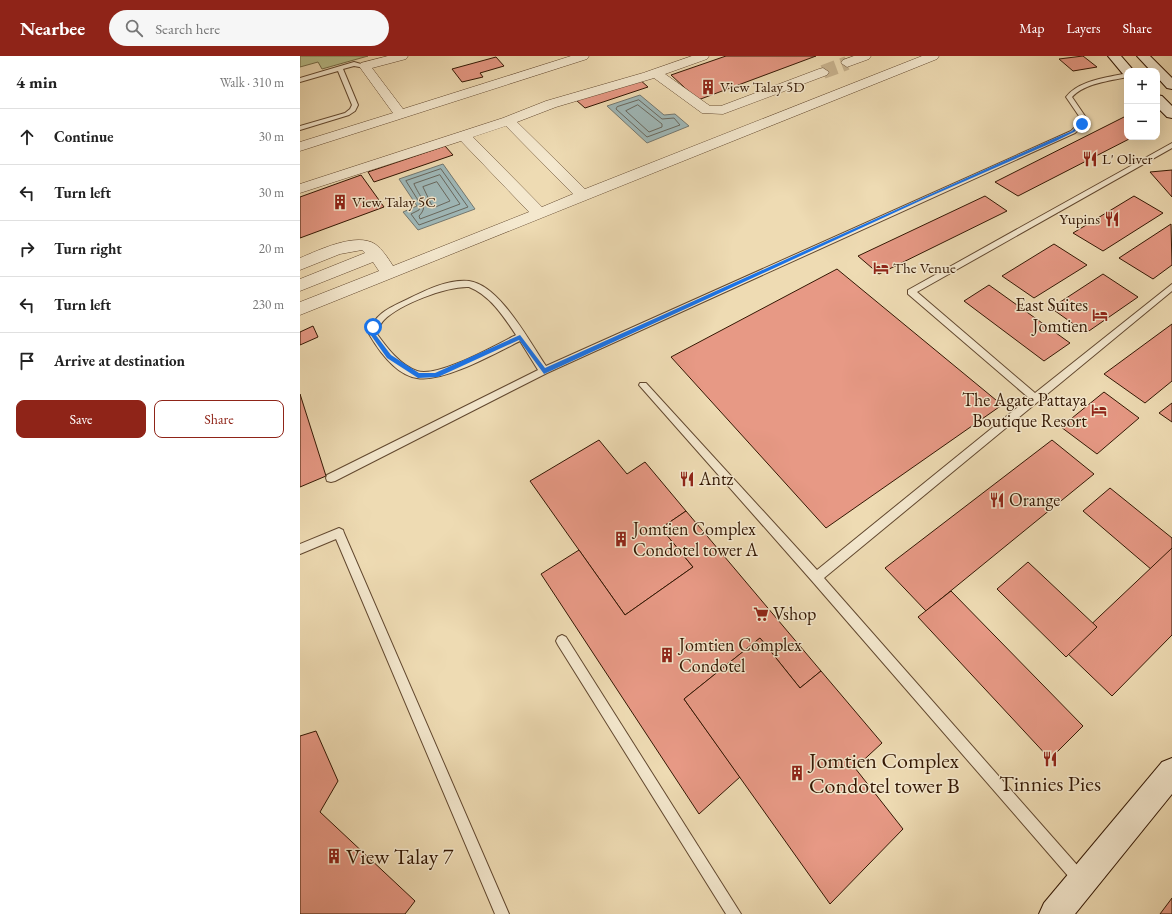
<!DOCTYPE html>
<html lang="en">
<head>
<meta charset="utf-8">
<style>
  body { margin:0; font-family:"EB Garamond",serif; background:#f6f6f6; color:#222 }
  .controls { position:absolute; right:12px; top:12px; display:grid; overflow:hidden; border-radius:8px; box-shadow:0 4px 16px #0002 }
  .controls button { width:36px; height:36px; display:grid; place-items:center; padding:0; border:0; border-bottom:1px solid #e0e0e0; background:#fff; color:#222; font:20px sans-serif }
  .stop { position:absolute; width:12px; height:12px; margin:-9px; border:3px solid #1a73e8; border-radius:50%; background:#fff }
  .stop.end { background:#1a73e8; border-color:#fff; box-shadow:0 1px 4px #0008 }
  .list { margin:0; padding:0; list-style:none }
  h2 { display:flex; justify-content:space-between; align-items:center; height:52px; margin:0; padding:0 16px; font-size:17px }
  h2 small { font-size:13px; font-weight:400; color:#767676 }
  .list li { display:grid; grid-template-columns:26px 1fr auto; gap:12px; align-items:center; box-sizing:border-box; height:56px; padding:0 16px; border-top:1px solid #e0e0e0 }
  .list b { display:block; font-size:15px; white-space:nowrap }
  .list em { font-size:13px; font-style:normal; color:#767676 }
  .actions { display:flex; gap:8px; padding:12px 16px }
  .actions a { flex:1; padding:9px 0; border:1px solid #8f2418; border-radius:8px; text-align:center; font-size:14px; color:#8f2418 }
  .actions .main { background:#8f2418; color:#fff }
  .icon { flex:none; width:22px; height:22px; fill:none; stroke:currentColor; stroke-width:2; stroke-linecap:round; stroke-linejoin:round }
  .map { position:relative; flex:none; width:872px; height:858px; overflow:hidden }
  header { display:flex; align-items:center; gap:24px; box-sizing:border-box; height:56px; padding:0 20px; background:#8f2418; color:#fff }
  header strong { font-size:19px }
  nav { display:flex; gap:22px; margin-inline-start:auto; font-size:14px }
  .search { width:280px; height:36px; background:#f6f6f6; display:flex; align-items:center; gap:10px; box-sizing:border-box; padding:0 14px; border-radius:22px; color:#767676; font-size:15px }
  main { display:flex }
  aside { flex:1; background:#fff }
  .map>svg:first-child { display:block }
  .green { fill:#bac08c; stroke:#766c48 }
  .water { fill:#9fb8b8; stroke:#747870 }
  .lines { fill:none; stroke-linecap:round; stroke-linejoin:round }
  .shore { stroke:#69685e; stroke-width:1 }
  .building { fill:#e79985; stroke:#331703 }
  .street-tunnel { stroke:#c9b490; stroke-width:14; stroke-dasharray:14 6; stroke-linecap:butt }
  .lane-casing { stroke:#62482f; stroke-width:2 }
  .street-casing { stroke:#62482f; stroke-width:1 }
  .secondary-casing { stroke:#331703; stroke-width:2 }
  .lane { fill:#f4e8ce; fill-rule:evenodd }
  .street { fill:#f4e8ce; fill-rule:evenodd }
  .secondary { fill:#f4e8ce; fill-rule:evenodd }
  .route { fill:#1a73e8 }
  .labels { text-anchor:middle; stroke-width:3; stroke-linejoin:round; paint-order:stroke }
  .far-poi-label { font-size:15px; fill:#331703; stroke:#f4e8ce; text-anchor:start }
  .poi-label { font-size:18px; fill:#331703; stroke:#f4e8ce; text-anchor:start }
  .near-poi-label { font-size:22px; fill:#331703; stroke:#f4e8ce; text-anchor:start }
</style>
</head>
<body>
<header>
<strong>Nearbee</strong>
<div class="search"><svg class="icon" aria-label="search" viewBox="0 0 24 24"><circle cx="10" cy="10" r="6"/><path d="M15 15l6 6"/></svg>Search here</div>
<nav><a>Map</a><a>Layers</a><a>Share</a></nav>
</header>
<main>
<aside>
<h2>4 min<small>Walk · 310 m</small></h2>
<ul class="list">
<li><svg class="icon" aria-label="ahead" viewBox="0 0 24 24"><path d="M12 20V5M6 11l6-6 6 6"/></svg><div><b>Continue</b></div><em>30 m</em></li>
<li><svg class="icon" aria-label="left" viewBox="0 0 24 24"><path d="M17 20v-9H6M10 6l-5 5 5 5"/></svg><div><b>Turn left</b></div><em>30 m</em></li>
<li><svg class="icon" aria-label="right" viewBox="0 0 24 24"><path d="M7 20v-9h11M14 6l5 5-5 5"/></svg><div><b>Turn right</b></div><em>20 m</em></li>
<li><svg class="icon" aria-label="left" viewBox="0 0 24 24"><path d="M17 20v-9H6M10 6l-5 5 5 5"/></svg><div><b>Turn left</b></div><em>230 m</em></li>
<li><svg class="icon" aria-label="arrive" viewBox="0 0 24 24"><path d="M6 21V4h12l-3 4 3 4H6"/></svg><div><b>Arrive at destination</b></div></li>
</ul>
<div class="actions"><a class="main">Save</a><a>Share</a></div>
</aside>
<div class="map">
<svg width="872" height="858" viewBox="0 0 872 858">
  <rect width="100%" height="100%" fill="#eedbb3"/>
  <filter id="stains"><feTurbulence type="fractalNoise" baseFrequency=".005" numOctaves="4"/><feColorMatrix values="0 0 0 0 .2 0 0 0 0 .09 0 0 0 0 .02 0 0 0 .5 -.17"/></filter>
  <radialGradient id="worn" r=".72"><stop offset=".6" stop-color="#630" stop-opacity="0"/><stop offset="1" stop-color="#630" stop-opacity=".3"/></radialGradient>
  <!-- green -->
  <polygon class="green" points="0,0 68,0 22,13 18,6 0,11"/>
  <!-- water -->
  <g class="water">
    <polygon points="340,39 364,59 375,58 389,70 347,87 307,50"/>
    <polygon points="143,108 175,153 118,174 103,156 117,150 99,123"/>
  </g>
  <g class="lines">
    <!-- shore -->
    <g class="shore">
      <polygon points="339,44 362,63 374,62 380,69 347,81 316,53 317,51"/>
      <polygon points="338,49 362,68 362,71 349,76 326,55"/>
      <polygon points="141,113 168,151 119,169 111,158 119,154 121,149 106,125"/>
      <path d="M140 119 160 148 120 163 119 160C130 149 119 140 114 128Z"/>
      <polygon points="137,126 150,145 133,152 123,131"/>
    </g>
  </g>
  <!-- building -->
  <g class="building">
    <polygon points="426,0 516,0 398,44 371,19"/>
    <polygon points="783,0 797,11 773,15 759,3"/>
    <polygon points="196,1 204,10 180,17 183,21 162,26 152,13"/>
    <polygon points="339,23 348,31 285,52 276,44"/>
    <polygon points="826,60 827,81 833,81 718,140 695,126"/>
    <polygon points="145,90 153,99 74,126 68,116"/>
    <polygon points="872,114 872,141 850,116"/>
    <polygon points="61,119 84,151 0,182 0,141"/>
    <polygon points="685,140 707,155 579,218 558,200"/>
    <polygon points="834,140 863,157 803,195 773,177"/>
    <polygon points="871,168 872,209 853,223 819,202"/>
    <polygon points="754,188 787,209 734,242 702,220"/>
    <polygon points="537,213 702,349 526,472 371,301"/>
    <polygon points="803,218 838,241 786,277 751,252"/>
    <polygon points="689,229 770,287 744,305 664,245"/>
    <polygon points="872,268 872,325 845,347 804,318"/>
    <polygon points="13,270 18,281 0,289 0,276"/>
    <polygon points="804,336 839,362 797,398 761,371"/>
    <polygon points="0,338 26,420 0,431"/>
    <polygon points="872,347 872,366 859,357"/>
    <polygon points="299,384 327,418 345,406 386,455 361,472 393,511 325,559 230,425"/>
    <polygon points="752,384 794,418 626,555 585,512"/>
    <polygon points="810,432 872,482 872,495 852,514 783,455"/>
    <polygon points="386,455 521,615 500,632 460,582 384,643 440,721 399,758 241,518 279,494 325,559 393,511 361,472"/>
    <polygon points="872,492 872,579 812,640 764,594"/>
    <polygon points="728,506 797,571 766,601 697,533"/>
    <polygon points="651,535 783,670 750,703 618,561"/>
    <polygon points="460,582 500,632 521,615 582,687 555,712 603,773 530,848 384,643"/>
    <polygon points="16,675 38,725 20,756 115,845 105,858 0,858 0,680"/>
    <polygon points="872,842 872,858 860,858"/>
  </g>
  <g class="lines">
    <!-- street-tunnel -->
    <polyline class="street-tunnel" points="523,16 547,7"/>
    <!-- lane casing -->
    <g class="lane-casing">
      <g id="lane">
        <polygon points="54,6 68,10 65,12 54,10 43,13 58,49 55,55 49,59 0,74 0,70 45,57 50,53 52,49 38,15 0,26 0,22"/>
        <path d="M827 17V21C810 25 785 27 772 41L787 63 784 69 775 77 247 317 35 425 31 426 27 425 26 422 27 419 238 314 220 285C196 297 143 327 117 322 96 319 79 295 69 278 73 258 91 251 108 243 126 234 148 223 169 225 200 229 230 287 246 310L771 75 779 67 781 63 766 41C779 24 807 22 827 17ZM169 231C190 239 204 261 216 279 196 289 138 322 117 315 100 309 87 292 77 278 79 272 80 268 84 264 100 248 147 230 169 231Z"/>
        <polygon points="872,87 872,92 617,236 735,337 872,228 872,235 524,522 785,818 787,823 785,828 780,830 775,828 512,525 339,329 340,327 346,327 517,514 729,342 608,238 608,234"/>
        <polygon points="39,472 43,474 44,477 209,858 195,858 36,483 0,498 0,488"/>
        <polygon points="262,579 266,581 441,858 426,858 258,589 256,585 258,581"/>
      </g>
    </g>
    <!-- street casing -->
    <g class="street-casing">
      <g id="street">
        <polygon points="88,0 108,0 106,3 72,12 103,53 271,0 289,0 287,3 0,95 0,86 93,57 59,10 61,7"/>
        <path d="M392 0H409L407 3 365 18 410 50H421L519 13 523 12 529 16 527 19 423 58 402 57 354 22 256 51 217 66 285 133 622 0H639L637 3 0 259V246L79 215 73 206 0 235V223L65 197 62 194 40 198 0 214V202C19 194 56 176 75 188 82 193 88 202 93 210L229 156 161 85 0 137V128L203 62 246 45 343 17ZM206 70 273 138 242 151 173 81Z"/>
        <polygon points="554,0 571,0 569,3 547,11 541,7 543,4"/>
      </g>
    </g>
    <!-- secondary casing -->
    <g class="secondary-casing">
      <g id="secondary">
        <polygon points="808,0 821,0 834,15 827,15 827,19 823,18"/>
        <polygon points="837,0 850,0 872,22 872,33 867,32 857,21 857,15 851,15"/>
        <polygon points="857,39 862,40 872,50 872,62 867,61 857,51"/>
        <polygon points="872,702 872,738 775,858 739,858 744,847 862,706"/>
      </g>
    </g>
    <!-- lane -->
    <use href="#lane" class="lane"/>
    <!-- street -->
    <use href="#street" class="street"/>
    <!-- secondary -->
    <use href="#secondary" class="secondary"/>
  </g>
  <!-- route -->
  <polygon class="route" points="780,67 784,68 774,76 756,85 622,144 244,318 219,284 138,321 118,322 87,302 70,278 71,270 75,270 75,278 91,299 119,317 135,317 220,279 245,312 753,83 772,75"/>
  <!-- icons -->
  <defs>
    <g id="building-bare" transform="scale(1.2)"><path d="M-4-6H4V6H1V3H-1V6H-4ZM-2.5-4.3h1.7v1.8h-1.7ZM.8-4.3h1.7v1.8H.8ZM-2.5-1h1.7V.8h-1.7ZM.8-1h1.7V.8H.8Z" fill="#8f2418" stroke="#f4e8ce" stroke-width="2.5" paint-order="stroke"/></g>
    <g id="restaurant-bare" transform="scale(1.2)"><path d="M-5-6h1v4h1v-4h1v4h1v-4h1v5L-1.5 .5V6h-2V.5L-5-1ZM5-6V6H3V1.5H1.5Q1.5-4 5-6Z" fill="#8f2418" stroke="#f4e8ce" stroke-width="2.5" paint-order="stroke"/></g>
    <g id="hotel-bare" transform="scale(1.2)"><path d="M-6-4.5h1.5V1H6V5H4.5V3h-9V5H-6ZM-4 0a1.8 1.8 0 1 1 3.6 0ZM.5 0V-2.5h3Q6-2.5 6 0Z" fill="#8f2418" stroke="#f4e8ce" stroke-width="2.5" paint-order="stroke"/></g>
    <g id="supermarket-bare" transform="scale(1.2)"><path d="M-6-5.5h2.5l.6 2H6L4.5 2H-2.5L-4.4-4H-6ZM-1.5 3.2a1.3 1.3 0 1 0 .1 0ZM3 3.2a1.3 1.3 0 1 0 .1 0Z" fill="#8f2418" stroke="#f4e8ce" stroke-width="2.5" paint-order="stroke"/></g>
  </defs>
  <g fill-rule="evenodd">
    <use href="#building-bare" x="408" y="31"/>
    <use href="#restaurant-bare" x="790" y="103"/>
    <use href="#building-bare" x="40" y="146"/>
    <use href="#restaurant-bare" x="812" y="163"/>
    <use href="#hotel-bare" x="581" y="212"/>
    <use href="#hotel-bare" x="800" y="259"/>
    <use href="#hotel-bare" x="799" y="354"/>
    <use href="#restaurant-bare" x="387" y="423"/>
    <use href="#restaurant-bare" x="697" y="444"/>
    <use href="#building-bare" x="321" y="483"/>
    <use href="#supermarket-bare" x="461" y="558"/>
    <use href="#building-bare" x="367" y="599"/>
    <use href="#restaurant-bare" x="750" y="703"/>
    <use href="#building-bare" x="497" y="717"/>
    <use href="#building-bare" x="34" y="800"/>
  </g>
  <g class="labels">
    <!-- far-poi labels -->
    <g class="far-poi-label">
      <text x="420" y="36">View Talay 5D</text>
      <text x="802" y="108">L' Oliver</text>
      <text x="52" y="151">View Talay 5C</text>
      <text x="800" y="168" text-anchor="end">Yupins</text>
      <text x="593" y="217">The Venue</text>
    </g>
    <!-- poi labels -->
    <g class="poi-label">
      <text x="788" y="255" text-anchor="end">East Suites<tspan x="788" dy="21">Jomtien</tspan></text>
      <text x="787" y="350" text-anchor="end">The Agate Pattaya<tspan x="787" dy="21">Boutique Resort</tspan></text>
      <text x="399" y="429">Antz</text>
      <text x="709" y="450">Orange</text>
      <text x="333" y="479">Jomtien Complex<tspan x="333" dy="21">Condotel tower A</tspan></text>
      <text x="473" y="564">Vshop</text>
      <text x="379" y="595">Jomtien Complex<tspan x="379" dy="21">Condotel</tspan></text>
    </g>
    <!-- near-poi labels -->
    <g class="near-poi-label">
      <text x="509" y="712">Jomtien Complex<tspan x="509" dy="25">Condotel tower B</tspan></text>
      <text x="750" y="735" text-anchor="middle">Tinnies Pies</text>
      <text x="46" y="808">View Talay 7</text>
    </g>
  </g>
  <rect width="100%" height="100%" filter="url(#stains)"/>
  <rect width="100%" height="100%" fill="url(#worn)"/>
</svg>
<div class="controls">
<button>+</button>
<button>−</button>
</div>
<div class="stop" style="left:73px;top:271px"></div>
<div class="stop end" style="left:782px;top:68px"></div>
</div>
</main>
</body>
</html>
